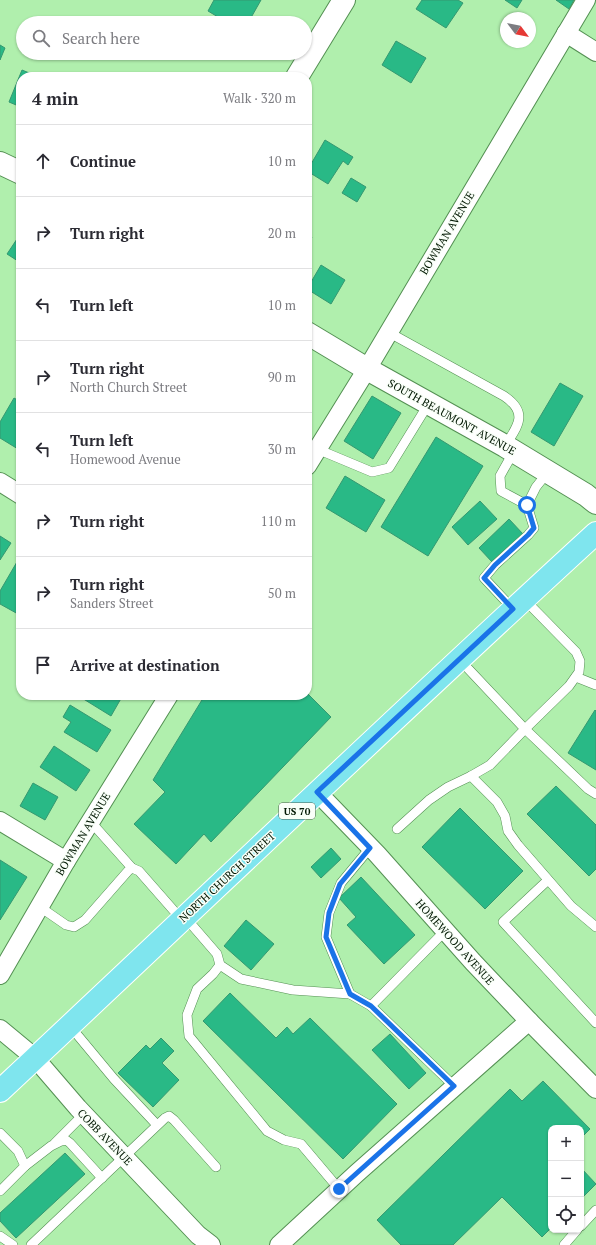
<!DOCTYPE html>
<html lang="en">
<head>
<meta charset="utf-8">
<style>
  body { margin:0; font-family:"PT Serif",serif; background:#f7f7f7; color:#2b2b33 }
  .controls { position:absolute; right:12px; bottom:12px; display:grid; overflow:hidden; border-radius:8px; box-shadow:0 1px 3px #0004 }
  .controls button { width:36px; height:36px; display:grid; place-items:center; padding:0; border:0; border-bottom:1px solid #e1e1e2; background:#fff; color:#2b2b33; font:20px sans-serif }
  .compass { position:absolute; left:500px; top:12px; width:36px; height:36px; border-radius:50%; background:#fff; box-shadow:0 1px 3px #0004; rotate:122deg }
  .stop { position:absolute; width:12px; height:12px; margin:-9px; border:3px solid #1a73e8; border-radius:50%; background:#fff }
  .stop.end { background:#1a73e8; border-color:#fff; box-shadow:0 1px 4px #0008 }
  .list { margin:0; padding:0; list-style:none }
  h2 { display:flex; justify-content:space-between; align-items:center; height:52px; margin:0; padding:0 16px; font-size:17px }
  h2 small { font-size:13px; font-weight:400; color:#7c7c81 }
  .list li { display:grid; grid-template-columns:26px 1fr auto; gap:12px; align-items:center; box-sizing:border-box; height:72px; padding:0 16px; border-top:1px solid #e1e1e2 }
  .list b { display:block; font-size:15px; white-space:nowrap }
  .list p { margin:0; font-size:13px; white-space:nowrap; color:#7c7c81 }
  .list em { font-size:13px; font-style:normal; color:#7c7c81 }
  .icon { flex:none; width:22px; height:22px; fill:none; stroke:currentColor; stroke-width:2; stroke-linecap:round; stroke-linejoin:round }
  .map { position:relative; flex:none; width:596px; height:1245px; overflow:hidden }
  .search { position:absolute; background:#fff; box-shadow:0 1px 3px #0004; left:16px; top:16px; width:296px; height:44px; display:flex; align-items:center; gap:10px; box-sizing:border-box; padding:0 14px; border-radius:22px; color:#7c7c81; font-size:15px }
  .panel { position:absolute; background:#fff; box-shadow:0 1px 3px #0004; left:16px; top:72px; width:296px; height:628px; border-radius:16px }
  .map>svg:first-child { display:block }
  .building { fill:#29b986; stroke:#359871 }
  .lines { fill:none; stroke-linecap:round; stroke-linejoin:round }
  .service-casing { stroke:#549053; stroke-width:10 }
  .minor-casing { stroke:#549053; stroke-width:20 }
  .tertiary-casing { stroke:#549053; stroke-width:24 }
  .primary-casing { stroke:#fff; stroke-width:24 }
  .service { stroke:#fff; stroke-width:9 }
  .minor { stroke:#fff; stroke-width:18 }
  .tertiary { stroke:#fff; stroke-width:22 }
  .primary { stroke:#7fe5ee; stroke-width:22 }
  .route { stroke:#1a73e8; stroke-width:5 }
  .labels { text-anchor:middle; stroke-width:3; stroke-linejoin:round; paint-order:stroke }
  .shield { fill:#f9fff8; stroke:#4b5d4c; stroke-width:1 }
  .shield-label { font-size:10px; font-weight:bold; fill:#011702 }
  .street-label { font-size:11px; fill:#011702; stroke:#f9fff8 }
</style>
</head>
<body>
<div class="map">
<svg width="596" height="1245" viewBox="0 0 596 1245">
  <rect width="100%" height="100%" fill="#b0efad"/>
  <!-- building -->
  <g class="building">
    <polygon points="214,0 261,0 248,23 228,23 208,11"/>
    <polygon points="422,0 458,0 463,3 446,28 416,9"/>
    <polygon points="505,0 522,0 517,8"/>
    <polygon points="556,0 574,0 569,9"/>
    <polygon points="396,41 426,58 411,83 382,65"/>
    <polygon points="0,45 5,48 0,60"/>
    <polygon points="22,70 39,77 21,77 21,107 9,102"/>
    <polygon points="325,140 353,157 348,165 343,161 328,184 307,171"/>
    <polygon points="351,178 366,187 357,202 342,193"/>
    <polygon points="21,233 21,263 7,254"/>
    <polygon points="307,234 312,237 307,245"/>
    <polygon points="321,265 345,280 331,304 307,289"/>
    <polygon points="560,383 583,396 554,446 531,432"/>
    <polygon points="372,396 401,413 373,459 344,441"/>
    <polygon points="14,398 21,402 21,444 18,449 0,438 0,422"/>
    <polygon points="436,437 483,466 428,556 381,527"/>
    <polygon points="345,476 385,500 366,532 326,508"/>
    <polygon points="480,501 497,519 468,545 452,527"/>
    <polygon points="509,519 523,534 493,563 479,548"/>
    <polygon points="0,536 11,543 0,560"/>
    <polygon points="21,555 21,609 18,614 0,604 0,591"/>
    <polygon points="307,693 331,717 211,842 204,834 176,864 134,824 165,792 153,780 205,695 307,695"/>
    <polygon points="77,695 123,695 111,716"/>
    <polygon points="70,705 111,730 97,752 64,732 71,722 63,717"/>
    <polygon points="595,710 596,711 596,770 568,753"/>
    <polygon points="54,746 90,770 76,791 40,767"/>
    <polygon points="33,783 58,797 45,820 20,806"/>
    <polygon points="556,786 596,825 596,869 589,876 527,814"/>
    <polygon points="460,808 523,871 485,909 422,847"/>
    <polygon points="331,848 341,859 321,878 311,867"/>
    <polygon points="0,860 27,877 0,920"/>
    <polygon points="361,877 415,935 384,964 347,925 356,917 339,898"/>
    <polygon points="246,920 274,944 251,970 224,946"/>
    <polygon points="230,993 276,1038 287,1027 293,1034 310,1018 397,1104 343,1159 203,1021"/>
    <polygon points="390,1034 426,1073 409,1089 372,1050"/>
    <polygon points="161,1038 174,1051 162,1063 179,1080 153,1107 118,1073 146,1045 150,1049"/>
    <polygon points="543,1081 590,1129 581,1138 581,1128 551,1128 551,1228 542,1237 502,1197 453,1245 401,1245 377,1220 510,1089 522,1101"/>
    <polygon points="65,1153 85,1174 16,1238 0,1221 0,1213"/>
    <polygon points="581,1168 596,1184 581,1199"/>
  </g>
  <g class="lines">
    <!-- service casing -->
    <g class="service-casing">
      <g id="service">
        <path d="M388 332 504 396C528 412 519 425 505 446"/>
        <polyline points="317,449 372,472 389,468 429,403"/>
        <polyline points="514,451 500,476 501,491 527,505"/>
        <polyline points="513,609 484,578 495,565 528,535 534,528 527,505 536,487 548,472"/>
        <polyline points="459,659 525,729 569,686 579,672 580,661 576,652 524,599"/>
        <polyline points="576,677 596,685"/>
        <polyline points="471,776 497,802 505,816 508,831 518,845 571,906 596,927"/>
        <polyline points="90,821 132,868"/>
        <polyline points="397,829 429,800 448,787 471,776 490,765 525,729 588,789 596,794"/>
        <polyline points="548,880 503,922 596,1023"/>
        <polyline points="40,907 66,925 74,927 85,920 128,871 132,868 139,871 182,920"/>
        <polyline points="185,917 217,954 220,965 213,974 197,989 187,1015 189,1036 267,1131 284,1140 301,1144 339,1189"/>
        <polyline points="445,931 371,1006 454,1086"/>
        <polyline points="220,965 241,979 293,990 350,994 371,1006"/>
        <polyline points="350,994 326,937 329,913 341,883 370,848"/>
        <polyline points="70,1026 114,1079 157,1125"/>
        <polyline points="0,1133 18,1151 25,1166"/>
        <polyline points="55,1143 84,1114"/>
        <polyline points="0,1191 25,1166 51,1146 61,1141 66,1140 70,1143 102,1178"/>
        <polyline points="581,1226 596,1210"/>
        <polyline points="0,1236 13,1245"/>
        <polyline points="31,1245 165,1118 169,1116 174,1120 216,1167"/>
        <polyline points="564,1245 577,1230"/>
      </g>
    </g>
    <!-- minor casing -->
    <g class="minor-casing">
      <g id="minor">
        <polyline points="566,33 596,52"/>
        <polyline points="307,466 367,369 586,0"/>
        <polyline points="0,482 21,495"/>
        <polyline points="317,792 377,854 473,962 529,1021 596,1089"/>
        <polyline points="0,821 66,861"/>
        <polyline points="0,975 66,861 169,695"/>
        <polyline points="0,1029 35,1058 78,1108 198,1235 211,1245"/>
        <polyline points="279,1245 357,1173 529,1021"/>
      </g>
    </g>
    <!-- tertiary casing -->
    <g class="tertiary-casing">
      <g id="tertiary">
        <polyline points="297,77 344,0"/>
        <polyline points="0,163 21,173"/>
        <polyline points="307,333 367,369 505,446 586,495 596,503"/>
      </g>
    </g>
    <!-- primary casing -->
    <g class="primary-casing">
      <path id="primary" d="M0 1091C199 905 395 717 596 533"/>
    </g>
    <!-- service -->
    <use href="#service" class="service"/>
    <!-- minor -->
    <use href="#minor" class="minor"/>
    <!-- tertiary -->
    <use href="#tertiary" class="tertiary"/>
    <!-- primary -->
    <use href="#primary" class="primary"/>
  </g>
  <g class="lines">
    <!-- route -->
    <polyline class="route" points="339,1189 454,1086 371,1006 350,994 326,937 329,913 340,884 370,848 317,792 513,609 484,578 495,565 528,535 534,528 527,505"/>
  </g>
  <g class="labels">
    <!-- shield labels -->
    <rect class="shield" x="279" y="803" width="36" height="16" rx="3"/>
    <g class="shield-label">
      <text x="297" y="815">US 70</text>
    </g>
    <!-- street labels -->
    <g class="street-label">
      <text transform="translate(447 233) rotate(-59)" y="4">BOWMAN AVENUE</text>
      <text transform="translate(452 417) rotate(29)" y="4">SOUTH BEAUMONT AVENUE</text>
      <text transform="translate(83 834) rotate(-59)" y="4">BOWMAN AVENUE</text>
      <text transform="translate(227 877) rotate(-43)" y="4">NORTH CHURCH STREET</text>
      <text transform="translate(455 942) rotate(48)" y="4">HOMEWOOD AVENUE</text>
      <text transform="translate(105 1137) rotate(46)" y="4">COBB AVENUE</text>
    </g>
  </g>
</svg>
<div class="controls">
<button>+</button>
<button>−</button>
<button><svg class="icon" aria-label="locate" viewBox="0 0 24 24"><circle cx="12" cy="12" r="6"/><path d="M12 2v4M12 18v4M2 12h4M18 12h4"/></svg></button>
</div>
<svg class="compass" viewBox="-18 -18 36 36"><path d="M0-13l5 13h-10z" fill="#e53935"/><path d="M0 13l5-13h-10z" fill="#7c7c81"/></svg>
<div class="stop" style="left:527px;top:505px"></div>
<div class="stop end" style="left:339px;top:1189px"></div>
<div class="search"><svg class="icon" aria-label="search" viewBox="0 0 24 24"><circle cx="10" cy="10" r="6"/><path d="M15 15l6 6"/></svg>Search here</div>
<section class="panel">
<h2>4 min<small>Walk · 320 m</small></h2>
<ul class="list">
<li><svg class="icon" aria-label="ahead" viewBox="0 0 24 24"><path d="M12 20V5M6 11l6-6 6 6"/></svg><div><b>Continue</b></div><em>10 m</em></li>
<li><svg class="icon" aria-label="right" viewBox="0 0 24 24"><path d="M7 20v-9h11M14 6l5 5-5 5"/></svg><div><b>Turn right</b></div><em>20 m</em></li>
<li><svg class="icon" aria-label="left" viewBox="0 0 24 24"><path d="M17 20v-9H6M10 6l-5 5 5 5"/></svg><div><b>Turn left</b></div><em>10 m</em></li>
<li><svg class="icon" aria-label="right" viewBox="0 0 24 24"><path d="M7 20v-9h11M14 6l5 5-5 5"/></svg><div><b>Turn right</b><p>North Church Street</p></div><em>90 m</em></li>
<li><svg class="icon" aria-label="left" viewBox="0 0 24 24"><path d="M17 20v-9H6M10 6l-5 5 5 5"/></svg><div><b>Turn left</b><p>Homewood Avenue</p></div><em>30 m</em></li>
<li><svg class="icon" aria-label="right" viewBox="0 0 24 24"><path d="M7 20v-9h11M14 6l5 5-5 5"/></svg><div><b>Turn right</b></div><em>110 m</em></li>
<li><svg class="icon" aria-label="right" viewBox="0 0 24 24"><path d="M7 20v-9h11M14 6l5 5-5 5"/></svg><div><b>Turn right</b><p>Sanders Street</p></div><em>50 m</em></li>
<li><svg class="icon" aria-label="arrive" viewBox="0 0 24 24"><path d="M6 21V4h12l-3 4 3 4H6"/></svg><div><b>Arrive at destination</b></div></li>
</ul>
</section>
</div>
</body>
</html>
